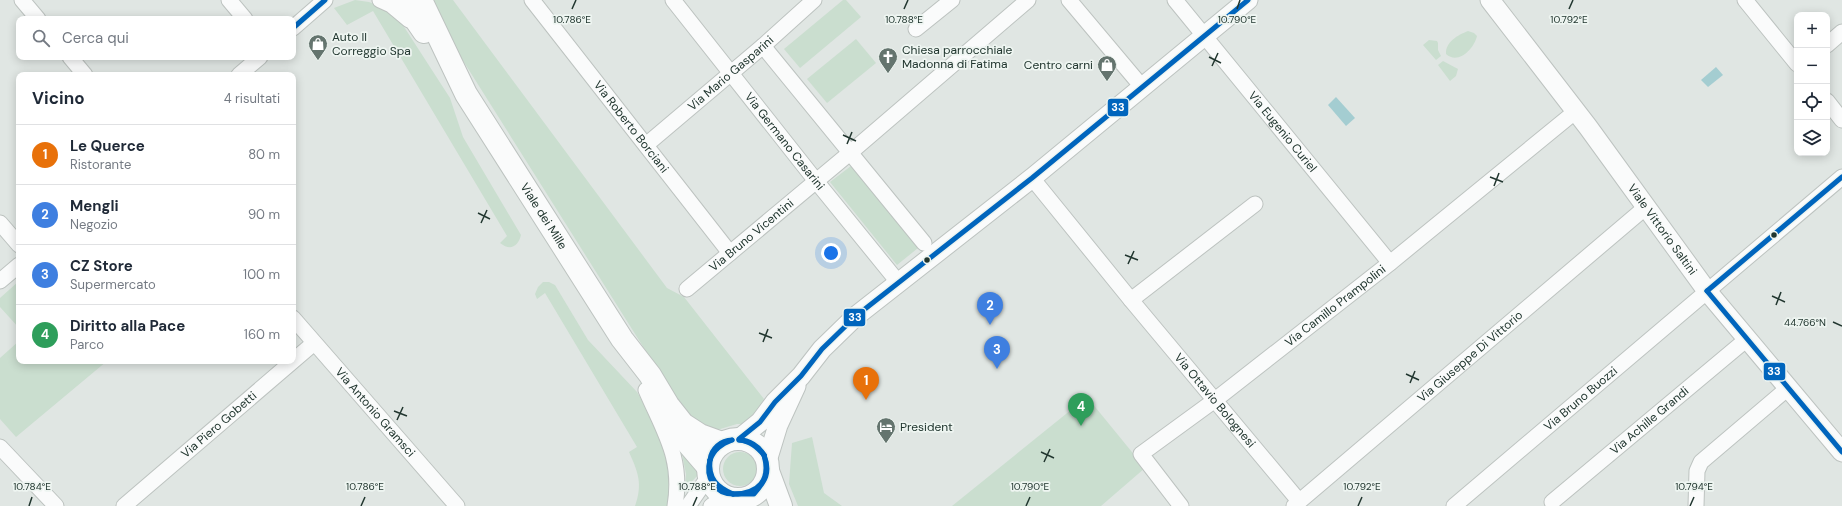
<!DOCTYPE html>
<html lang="it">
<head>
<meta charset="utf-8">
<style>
  body { margin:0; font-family:"DM Sans",sans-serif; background:#f6f6f7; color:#1f2937 }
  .controls { position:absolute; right:12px; top:12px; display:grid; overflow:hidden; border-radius:8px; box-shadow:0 2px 10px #0003 }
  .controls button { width:36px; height:36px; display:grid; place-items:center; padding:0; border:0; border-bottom:1px solid #e0e1e3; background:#fff; color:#1f2937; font:20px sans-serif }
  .you { position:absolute; left:831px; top:253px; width:14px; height:14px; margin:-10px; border:3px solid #fff; border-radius:50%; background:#1a73e8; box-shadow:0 0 0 6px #1a73e833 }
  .badge { display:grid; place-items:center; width:26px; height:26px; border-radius:50%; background:#7c3aed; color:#fff; font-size:13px; font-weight:700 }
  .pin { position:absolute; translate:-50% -33px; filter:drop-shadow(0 1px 2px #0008) }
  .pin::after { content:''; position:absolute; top:21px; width:14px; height:12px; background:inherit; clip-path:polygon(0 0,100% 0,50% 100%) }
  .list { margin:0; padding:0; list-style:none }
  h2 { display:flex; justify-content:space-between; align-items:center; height:52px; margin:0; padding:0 16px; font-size:17px }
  h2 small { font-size:13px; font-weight:400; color:#747a83 }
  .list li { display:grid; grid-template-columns:26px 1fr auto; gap:12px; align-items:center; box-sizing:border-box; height:60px; padding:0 16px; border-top:1px solid #e0e1e3 }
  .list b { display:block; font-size:15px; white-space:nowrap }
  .list p { margin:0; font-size:13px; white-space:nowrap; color:#747a83 }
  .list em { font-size:13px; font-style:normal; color:#747a83 }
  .icon { flex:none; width:22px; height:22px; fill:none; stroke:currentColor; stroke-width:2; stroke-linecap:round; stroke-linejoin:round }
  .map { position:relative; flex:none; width:1842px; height:506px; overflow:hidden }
  .search { position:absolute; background:#fff; box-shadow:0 2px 10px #0003; left:16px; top:16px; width:280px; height:44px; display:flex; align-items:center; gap:10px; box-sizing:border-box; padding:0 14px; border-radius:8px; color:#747a83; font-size:15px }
  .panel { position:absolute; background:#fff; box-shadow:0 2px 10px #0003; left:16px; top:72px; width:280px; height:292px; border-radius:8px }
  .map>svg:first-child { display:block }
  .green { fill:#cadecf }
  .water { fill:#a4cdd1 }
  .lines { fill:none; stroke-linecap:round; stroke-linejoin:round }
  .minor-casing { stroke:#bdc3c0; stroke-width:17 }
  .tertiary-casing { stroke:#bdc3c0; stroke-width:21 }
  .secondary-casing { stroke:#bdc3c0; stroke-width:24 }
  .minor { stroke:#fafbfb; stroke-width:15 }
  .tertiary { stroke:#fafbfb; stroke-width:19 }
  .secondary { stroke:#fafbfb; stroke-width:22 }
  .bus-1-casing { stroke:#eef5f1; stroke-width:8 }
  .bus-1 { stroke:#0065bd; stroke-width:5 }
  .ticks { fill:none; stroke:#21362f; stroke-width:1.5 }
  .bus-dot { fill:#21362f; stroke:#eef5f1; stroke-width:1.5 }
  .labels { text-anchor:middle; stroke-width:3.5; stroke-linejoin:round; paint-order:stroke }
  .poi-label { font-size:12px; fill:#21362f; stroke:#eef5f1; text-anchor:start }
  .street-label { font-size:12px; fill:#21362f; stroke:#eef5f1 }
  .ticks-label { font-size:10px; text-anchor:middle; fill:#21362f; stroke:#eef5f1; stroke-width:3.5; stroke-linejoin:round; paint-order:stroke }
  .line-badge { stroke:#eef5f1; stroke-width:1.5 }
  .badge-label { font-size:11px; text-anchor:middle; font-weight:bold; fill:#fff }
</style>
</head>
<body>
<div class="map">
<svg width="1842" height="506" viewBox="0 0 1842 506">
  <rect width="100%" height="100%" fill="#e0e6e3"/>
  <!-- green -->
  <g class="green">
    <path d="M355 0 369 2 385 8 399 19 450 98 463 137 521 235C518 247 510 251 500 243L507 236 373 11 347 25 334 8Z"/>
    <polygon points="429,0 453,0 667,288 684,297 764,399 749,424 737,424 717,430 702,428 688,418 438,21"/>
    <polygon points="843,0 846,0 861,17 800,68 784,49"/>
    <path d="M1468 31 1474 33 1477 36C1474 49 1458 65 1446 54 1445 42 1458 35 1468 31Z"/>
    <polygon points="856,39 876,63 827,103 807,79"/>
    <polygon points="1429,40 1437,41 1438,43 1438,50 1441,56 1436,60 1423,45"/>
    <polygon points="1443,61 1458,69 1456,76 1450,81 1438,65"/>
    <polygon points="851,166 918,248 897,265 830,182"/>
    <polygon points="19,281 19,328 0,307 0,298"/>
    <path d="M543 282H549L555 285 588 340 637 392 660 431 671 462 670 506H635C643 484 638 472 629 452L637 447 545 293 537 299 535 294 538 287Z"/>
    <polygon points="19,341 19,361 107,361 16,437 0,419 0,358"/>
    <polygon points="1087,397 1145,468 1101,506 952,506"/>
    <polygon points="812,437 824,493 842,506 798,506 789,484 792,443"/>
    <polygon points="681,449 697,467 698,475 685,489 686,474"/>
    <circle cx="740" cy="469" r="17"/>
  </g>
  <!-- water -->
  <g class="water">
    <polygon points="1716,67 1723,75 1708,87 1701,80"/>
    <polygon points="1336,97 1355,118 1346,126 1328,105"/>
  </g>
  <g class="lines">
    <!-- minor casing -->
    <g class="minor-casing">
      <g id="minor">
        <polyline points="22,0 38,19"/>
        <polyline points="229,0 245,19"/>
        <polyline points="380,0 391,5 409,20"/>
        <path id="s1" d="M532 0 730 253"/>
        <path id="s2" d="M673 0 816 181 898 282"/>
        <polyline points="1069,0 1143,88"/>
        <path id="s3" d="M1175 0 1390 263"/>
        <polyline points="1745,0 1797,64"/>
        <polyline points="293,28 325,0"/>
        <polyline points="916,29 952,0"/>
        <polyline points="1827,45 1842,32"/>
        <polyline points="763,46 924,243"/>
        <polyline points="70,57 85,75"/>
        <polyline points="239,75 260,57"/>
        <polyline points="1827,101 1842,120"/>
        <path id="s4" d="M646 145 763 46 814 0"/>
        <path id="s5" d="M1032 178 1131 300 1299 501"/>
        <polyline points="0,223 19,245"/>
        <polyline points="0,281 19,265"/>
        <path id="s6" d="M687 289 851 152 1028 0"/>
        <polyline points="1131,300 1255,204"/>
        <path id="s7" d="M293 318 457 506"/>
        <path d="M646 390C664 432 683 458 675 506"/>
        <polyline points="0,447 56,506"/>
        <path id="s8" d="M1552 502 1747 339"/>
        <path id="s9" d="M124 506 314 343"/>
        <polyline points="688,506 709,476"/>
        <polyline points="711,506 726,496"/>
        <path id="s10" d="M1181 506 1141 454 1215 400 1390 263 1576 111"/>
        <path id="s11" d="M1294 506 1646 207"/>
        <path id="s12" d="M1454 506 1842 177"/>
        <polyline points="1696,506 1697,471 1701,462 1788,388"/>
      </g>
    </g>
    <!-- tertiary casing -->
    <g class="tertiary-casing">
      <g id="tertiary">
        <path id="s13" d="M1490 0 1588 127 1707 291 1842 452"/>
        <polyline points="739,439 760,422 775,402 801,376 822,349 856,316 1032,178 1248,0"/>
        <polyline points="767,461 778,425 796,386"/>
      </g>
    </g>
    <!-- secondary casing -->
    <g class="secondary-casing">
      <g id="secondary">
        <polyline points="402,0 424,32"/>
        <path id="s14" d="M421 0 466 94 622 339 650 375 668 405 683 424 700 435 722 443"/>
        <polyline points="671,424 708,467"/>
        <circle cx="738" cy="469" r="30"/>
        <polyline points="768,471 781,506"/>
      </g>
    </g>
    <!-- minor -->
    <use href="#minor" class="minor"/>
    <!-- tertiary -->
    <use href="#tertiary" class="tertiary"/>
    <!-- secondary -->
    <use href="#secondary" class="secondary"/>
    <!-- bus-1 casing -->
    <g class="bus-1-casing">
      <g id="bus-1">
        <polyline points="293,28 325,0"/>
        <polyline points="1707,291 1842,452"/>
        <polyline points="1707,291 1842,177"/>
        <polyline points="739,439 760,422 775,402 801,376 822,349 856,316 1032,178 1248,0"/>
        <path d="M739 440C749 440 759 446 764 455"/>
        <path d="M739 440C750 441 757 447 764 455"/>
        <path d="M710 460C708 479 717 487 733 494"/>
        <path d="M710 460C705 477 715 494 733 494"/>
        <path d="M710 460C711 449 721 440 732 440"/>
        <path d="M710 460C714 449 722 444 732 440"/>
        <path d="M733 494C759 494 771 480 764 455"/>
        <path d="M733 494H754C765 481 771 473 764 455"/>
      </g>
    </g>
    <!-- bus-1 -->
    <use href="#bus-1" class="bus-1"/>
  </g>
  <!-- ticks -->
  <path class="ticks" d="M572 9 576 0M904 9 908 0M1237 9 1240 0M1569 9 1573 0M1209 57 1221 63M1212 66 1218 53M843 135 856 141M847 144 852 132M1490 177 1503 182M1494 186 1499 173M478 213 490 219M481 223 487 210M1125 255 1138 260M1128 264 1134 251M1772 296 1785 302M1776 305 1781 292M1833 322 1842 326M759 333 772 338M763 342 768 329M1406 374 1419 380M1410 383 1415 371M394 411 407 416M397 420 403 407M1041 452 1054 458M1044 462 1050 449M29 506 32 497M361 506 365 497M693 506 697 497M1026 506 1030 497M1358 506 1362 497M1690 506 1694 497"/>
  <!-- icons -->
  <defs>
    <g id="shop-pin" transform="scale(1)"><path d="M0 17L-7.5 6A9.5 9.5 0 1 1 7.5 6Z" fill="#64746e" stroke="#eef5f1"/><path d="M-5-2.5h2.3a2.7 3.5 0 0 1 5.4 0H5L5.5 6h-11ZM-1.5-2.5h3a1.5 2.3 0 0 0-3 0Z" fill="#fff"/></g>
    <g id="church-pin" transform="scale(1)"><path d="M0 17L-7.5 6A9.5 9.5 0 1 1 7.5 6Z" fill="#64746e" stroke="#eef5f1"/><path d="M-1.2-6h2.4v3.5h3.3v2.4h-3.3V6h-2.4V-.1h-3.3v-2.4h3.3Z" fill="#fff"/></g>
    <g id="hotel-pin" transform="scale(1)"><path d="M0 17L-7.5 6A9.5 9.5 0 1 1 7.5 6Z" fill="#64746e" stroke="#eef5f1"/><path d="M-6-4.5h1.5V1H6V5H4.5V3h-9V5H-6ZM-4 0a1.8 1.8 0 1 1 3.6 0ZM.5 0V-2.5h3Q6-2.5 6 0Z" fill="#fff"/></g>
  </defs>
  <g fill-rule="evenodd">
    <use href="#shop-pin" x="318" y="44"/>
    <use href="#church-pin" x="888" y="57"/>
    <use href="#shop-pin" x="1107" y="65"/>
    <use href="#hotel-pin" x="886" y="427"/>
  </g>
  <!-- markers -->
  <g class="bus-dot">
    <circle cx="1774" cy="235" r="3.5"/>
    <circle cx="927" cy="260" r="3.5"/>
  </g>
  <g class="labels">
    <!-- poi labels -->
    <g class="poi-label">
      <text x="332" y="41">Auto Il<tspan x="332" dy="14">Correggio Spa</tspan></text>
      <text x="902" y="54">Chiesa parrocchiale<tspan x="902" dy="14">Madonna di Fatima</tspan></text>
      <text x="1093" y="69" text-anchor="end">Centro carni</text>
      <text x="900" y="431">President</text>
    </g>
    <!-- street labels -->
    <g class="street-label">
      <text dy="4" stroke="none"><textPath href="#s4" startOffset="111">Via Mario Gasparini</textPath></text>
      <text dy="4" stroke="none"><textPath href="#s1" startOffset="161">Via Roberto Borciani</textPath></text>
      <text dy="4" stroke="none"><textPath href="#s3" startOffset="170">Via Eugenio Curiel</textPath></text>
      <text dy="4" stroke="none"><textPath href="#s2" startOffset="180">Via Germano Casarini</textPath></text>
      <text dy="4" stroke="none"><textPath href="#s14" startOffset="249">Viale dei Mille</textPath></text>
      <text dy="4" stroke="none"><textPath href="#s13" startOffset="287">Viale Vittorio Saltini</textPath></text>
      <text dy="4" stroke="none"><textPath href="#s6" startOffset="84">Via Bruno Vicentini</textPath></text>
      <text dy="4" stroke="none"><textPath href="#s10" startOffset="310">Via Camillo Prampolini</textPath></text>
      <text dy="4" stroke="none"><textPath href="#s11" startOffset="231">Via Giuseppe Di Vittorio</textPath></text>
      <text dy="4" stroke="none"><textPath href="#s12" startOffset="166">Via Bruno Buozzi</textPath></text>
      <text dy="4" stroke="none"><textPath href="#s5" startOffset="288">Via Ottavio Bolognesi</textPath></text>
      <text dy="4" stroke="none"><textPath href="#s7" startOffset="125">Via Antonio Gramsci</textPath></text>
      <text dy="4" stroke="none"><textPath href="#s8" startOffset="127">Via Achille Grandi</textPath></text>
      <text dy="4" stroke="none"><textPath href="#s9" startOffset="125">Via Piero Gobetti</textPath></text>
    </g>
  </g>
  <g class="ticks-label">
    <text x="572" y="23">10.786°E</text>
    <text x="904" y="23">10.788°E</text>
    <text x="1569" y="23">10.792°E</text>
    <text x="1237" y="23">10.790°E</text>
    <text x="1805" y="326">44.766°N</text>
    <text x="32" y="490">10.784°E</text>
    <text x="365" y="490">10.786°E</text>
    <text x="697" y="490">10.788°E</text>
    <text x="1030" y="490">10.790°E</text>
    <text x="1362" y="490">10.792°E</text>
    <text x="1694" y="490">10.794°E</text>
  </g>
  <g class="line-badge">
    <rect x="1107" y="98" width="22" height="19" rx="4" fill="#0065bd"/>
    <rect x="843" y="308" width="23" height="19" rx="4" fill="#0065bd"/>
    <rect x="1763" y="362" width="23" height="19" rx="4" fill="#0065bd"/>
  </g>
  <g class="badge-label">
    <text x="1118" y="111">33</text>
    <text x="855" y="321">33</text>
    <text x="1774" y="375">33</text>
  </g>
</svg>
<div class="controls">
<button>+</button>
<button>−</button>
<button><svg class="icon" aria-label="locate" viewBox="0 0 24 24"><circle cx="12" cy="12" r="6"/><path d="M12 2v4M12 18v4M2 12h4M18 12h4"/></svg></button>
<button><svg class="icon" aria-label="layers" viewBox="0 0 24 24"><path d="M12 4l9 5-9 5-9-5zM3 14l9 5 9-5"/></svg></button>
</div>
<div class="you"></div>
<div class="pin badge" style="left:866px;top:400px;background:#e8710a">1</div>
<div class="pin badge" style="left:990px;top:325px;background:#3f7fe0">2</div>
<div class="pin badge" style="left:997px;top:369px;background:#3f7fe0">3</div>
<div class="pin badge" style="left:1081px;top:426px;background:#2e9e5b">4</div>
<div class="search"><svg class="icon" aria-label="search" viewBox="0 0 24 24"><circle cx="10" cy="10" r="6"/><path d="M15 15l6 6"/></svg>Cerca qui</div>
<section class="panel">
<h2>Vicino<small>4 risultati</small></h2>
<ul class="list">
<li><span class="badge" style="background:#e8710a">1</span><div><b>Le Querce</b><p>Ristorante</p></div><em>80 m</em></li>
<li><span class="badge" style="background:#3f7fe0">2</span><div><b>Mengli</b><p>Negozio</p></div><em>90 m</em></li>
<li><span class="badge" style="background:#3f7fe0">3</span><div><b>CZ Store</b><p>Supermercato</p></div><em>100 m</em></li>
<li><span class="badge" style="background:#2e9e5b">4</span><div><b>Diritto alla Pace</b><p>Parco</p></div><em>160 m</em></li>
</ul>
</section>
</div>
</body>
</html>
